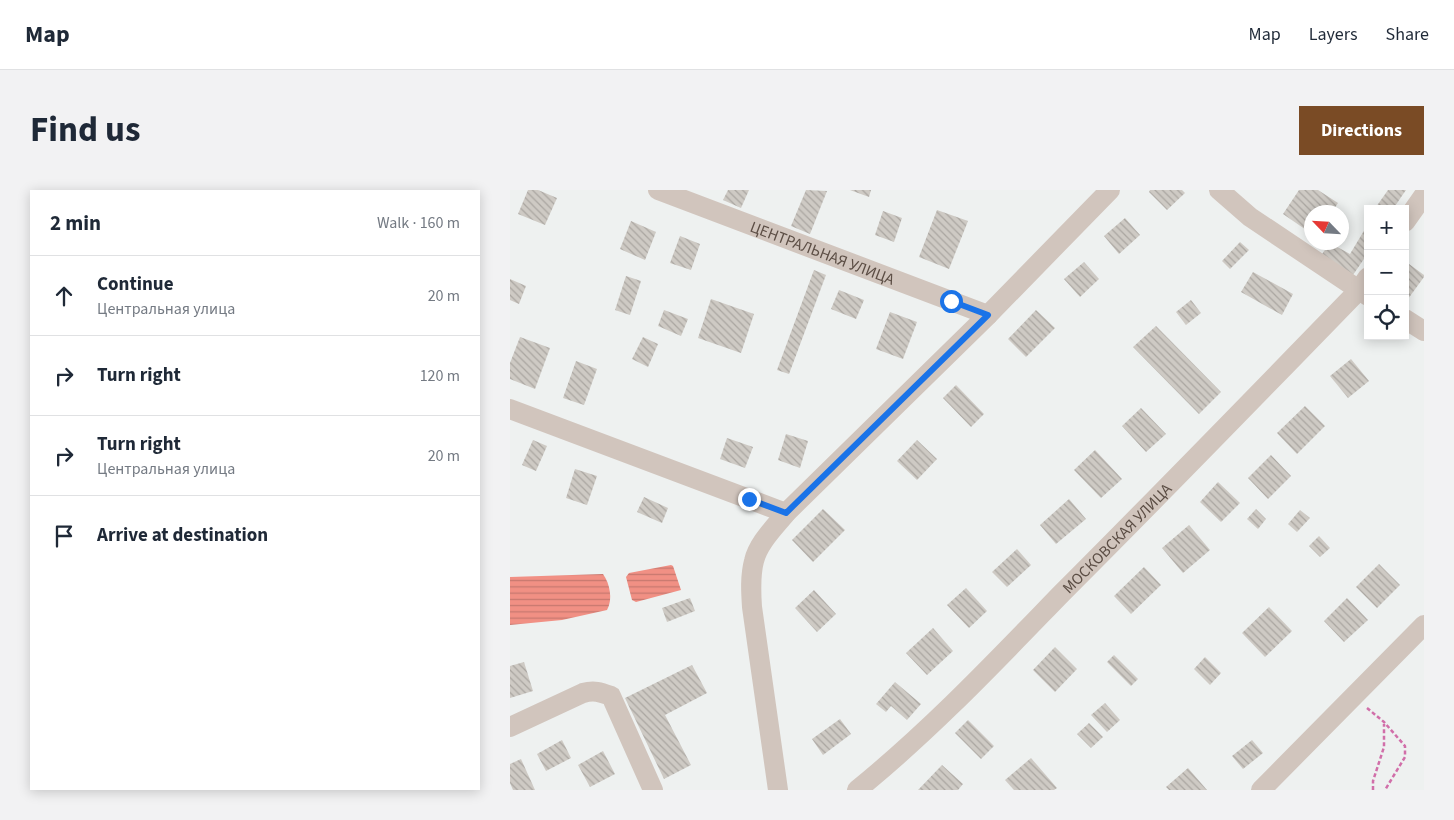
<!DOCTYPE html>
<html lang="en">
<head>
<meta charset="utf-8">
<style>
  body { margin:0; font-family:"Source Sans 3",sans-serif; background:#f2f2f3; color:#1f2937 }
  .controls { position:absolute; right:15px; top:15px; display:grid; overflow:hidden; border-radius:0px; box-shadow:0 2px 12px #0003 }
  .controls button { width:45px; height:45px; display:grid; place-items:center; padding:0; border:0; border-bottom:1px solid #e0e1e3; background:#fff; color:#1f2937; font:25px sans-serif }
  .compass { position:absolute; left:794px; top:15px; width:45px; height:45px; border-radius:50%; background:#fff; box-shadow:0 2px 12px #0003; rotate:295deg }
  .stop { position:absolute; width:15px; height:15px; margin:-11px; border:4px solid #1a73e8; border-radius:50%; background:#fff }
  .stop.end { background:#1a73e8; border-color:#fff; box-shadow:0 1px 5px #0008 }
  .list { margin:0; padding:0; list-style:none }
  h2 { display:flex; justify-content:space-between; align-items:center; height:65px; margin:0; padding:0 20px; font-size:21px }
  h2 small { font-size:16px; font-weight:400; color:#747a83 }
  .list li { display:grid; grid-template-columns:32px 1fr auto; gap:15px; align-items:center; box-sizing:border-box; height:80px; padding:0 20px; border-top:1px solid #e0e1e3 }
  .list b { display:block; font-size:19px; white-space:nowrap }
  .list p { margin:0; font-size:16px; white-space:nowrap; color:#747a83 }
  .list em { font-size:16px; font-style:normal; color:#747a83 }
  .icon { flex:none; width:28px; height:28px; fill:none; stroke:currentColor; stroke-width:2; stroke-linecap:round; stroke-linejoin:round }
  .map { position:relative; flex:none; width:914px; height:600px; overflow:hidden; border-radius:0px }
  header { display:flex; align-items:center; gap:30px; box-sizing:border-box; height:70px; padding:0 25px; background:#fff; border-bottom:1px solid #e0e1e3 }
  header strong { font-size:24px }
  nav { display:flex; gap:28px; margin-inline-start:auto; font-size:18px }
  .intro { display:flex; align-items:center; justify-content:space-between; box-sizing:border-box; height:120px; padding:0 30px }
  h1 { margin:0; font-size:35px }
  .button { padding:12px 22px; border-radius:0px; background:#7a4b25; color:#fff; font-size:18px; font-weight:700 }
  main { display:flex; gap:30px; padding:0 30px }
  aside { flex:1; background:#fff; border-radius:0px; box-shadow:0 2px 12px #0003 }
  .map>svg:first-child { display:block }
  .water { fill:url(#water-rules) }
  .building { fill:url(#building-back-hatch) }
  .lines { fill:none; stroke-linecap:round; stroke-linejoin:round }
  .path { stroke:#d16fa9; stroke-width:2.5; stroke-dasharray:4 2.5; stroke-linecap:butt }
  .minor { stroke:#d1c5bd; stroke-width:20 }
  .route { stroke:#1a73e8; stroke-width:6 }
  .labels { text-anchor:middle; stroke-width:5; stroke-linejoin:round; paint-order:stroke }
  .street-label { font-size:16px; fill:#5c4e45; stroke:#fff }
</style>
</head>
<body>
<header>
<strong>Map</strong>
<nav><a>Map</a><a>Layers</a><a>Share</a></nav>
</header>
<div class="intro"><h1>Find us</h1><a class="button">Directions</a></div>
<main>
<aside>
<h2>2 min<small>Walk · 160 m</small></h2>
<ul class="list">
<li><svg class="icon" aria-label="ahead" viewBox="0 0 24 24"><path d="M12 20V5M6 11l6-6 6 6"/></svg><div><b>Continue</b><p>Центральная улица</p></div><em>20 m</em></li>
<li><svg class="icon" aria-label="right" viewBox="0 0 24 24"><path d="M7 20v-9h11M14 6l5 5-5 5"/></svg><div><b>Turn right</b></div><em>120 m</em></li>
<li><svg class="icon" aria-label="right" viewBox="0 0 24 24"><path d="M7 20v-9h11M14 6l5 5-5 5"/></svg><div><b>Turn right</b><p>Центральная улица</p></div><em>20 m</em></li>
<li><svg class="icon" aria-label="arrive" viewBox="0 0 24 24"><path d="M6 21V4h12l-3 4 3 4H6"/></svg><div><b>Arrive at destination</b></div></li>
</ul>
</aside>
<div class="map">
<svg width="914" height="600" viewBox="0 0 914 600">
  <defs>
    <pattern id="water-rules" width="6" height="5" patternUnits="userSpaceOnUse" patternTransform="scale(1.25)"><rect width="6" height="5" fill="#f19084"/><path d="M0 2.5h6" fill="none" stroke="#c6786e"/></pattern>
    <pattern id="building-back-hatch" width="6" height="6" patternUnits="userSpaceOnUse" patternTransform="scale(1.25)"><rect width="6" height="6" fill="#cecac4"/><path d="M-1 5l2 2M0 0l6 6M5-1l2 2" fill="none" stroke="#aaa6a1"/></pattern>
  </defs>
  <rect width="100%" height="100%" fill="#eef1f0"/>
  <!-- water -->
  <g class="water">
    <polygon points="161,375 163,376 171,400 126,412 122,410 116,387 119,383"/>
    <path d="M93 384C100 394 103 409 97 420L52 430 0 435V387Z"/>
  </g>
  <!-- building -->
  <g class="building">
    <polygon points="18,0 28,0 47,8 35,35 8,24"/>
    <polygon points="218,0 239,0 231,18 213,10"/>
    <polygon points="296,0 317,1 300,44 281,36"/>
    <polygon points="340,0 361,0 359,7"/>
    <polygon points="640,0 672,0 675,3 657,20 639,2"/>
    <polygon points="789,0 808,0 828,13 822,22 802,22 802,44 773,24"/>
    <polygon points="878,0 896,0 883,19 868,19 866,17"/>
    <polygon points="427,20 458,31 439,79 409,67"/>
    <polygon points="373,21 392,28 384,52 365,45"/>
    <polygon points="615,28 630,45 609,64 594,46"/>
    <polygon points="121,31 146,42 135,70 110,59"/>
    <polygon points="858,34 858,63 843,85 812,64 820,53 840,64"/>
    <polygon points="170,46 190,54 181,80 160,73"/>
    <polygon points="730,52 739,60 720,79 712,71"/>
    <polygon points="574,72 589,89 570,107 554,89"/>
    <polygon points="899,74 914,85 914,87 895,113 895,79"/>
    <polygon points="304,80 316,85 279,184 267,180"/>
    <polygon points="743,82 783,104 772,125 731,102"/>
    <polygon points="116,86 131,91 120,125 105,120"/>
    <polygon points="0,89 16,96 9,114 0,110"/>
    <polygon points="329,100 354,110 346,129 321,119"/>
    <polygon points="201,109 244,124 231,163 188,148"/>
    <polygon points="681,110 691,123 676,135 666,122"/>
    <polygon points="154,120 178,129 171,146 148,136"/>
    <polygon points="526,120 545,138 516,167 498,149"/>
    <polygon points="380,122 407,132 393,169 366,159"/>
    <polygon points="646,136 711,202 689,224 623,157"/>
    <polygon points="10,147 40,158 25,199 0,189 0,173"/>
    <polygon points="133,147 148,154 138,177 122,169"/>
    <polygon points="841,169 859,191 838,208 820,186"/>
    <polygon points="66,171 87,179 74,215 53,208"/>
    <polygon points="446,195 474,224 461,237 433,208"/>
    <polygon points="795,216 815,236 787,264 767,243"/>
    <polygon points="631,218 656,244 636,262 612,236"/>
    <polygon points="276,244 298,251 290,278 268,270"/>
    <polygon points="217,248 243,257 235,278 210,269"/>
    <polygon points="23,250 37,256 26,281 12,275"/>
    <polygon points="407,250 427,269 407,290 387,271"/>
    <polygon points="585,260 612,289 591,308 564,280"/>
    <polygon points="761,265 781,286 758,309 738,288"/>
    <polygon points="65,279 87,286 77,315 56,308"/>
    <polygon points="708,292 730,313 711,332 690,312"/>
    <polygon points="134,307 158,318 152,333 127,322"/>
    <polygon points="559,309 576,329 546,354 530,335"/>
    <polygon points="313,319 335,340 303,372 282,350"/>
    <polygon points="746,319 756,329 748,339 737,329"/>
    <polygon points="790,320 800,328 787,342 778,334"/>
    <polygon points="679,335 700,360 673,383 652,358"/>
    <polygon points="809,346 820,358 810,367 799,356"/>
    <polygon points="507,359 521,375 497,397 482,382"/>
    <polygon points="869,374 890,395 867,418 846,397"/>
    <polygon points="634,377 651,395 621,424 604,406"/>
    <polygon points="456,398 477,421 459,438 437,415"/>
    <polygon points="304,400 326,424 307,442 285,418"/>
    <polygon points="180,408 185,421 157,432 152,418"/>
    <polygon points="837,408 858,430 834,452 814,431"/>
    <polygon points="759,417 782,441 755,467 732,443"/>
    <polygon points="423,438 443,461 417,485 396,463"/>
    <polygon points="545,457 567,479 545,502 523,480"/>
    <polygon points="604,465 628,489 621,496 597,472"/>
    <polygon points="695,467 711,483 700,495 684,479"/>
    <polygon points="14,472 23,501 0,508 0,476"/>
    <polygon points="182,475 197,503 155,525 181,575 154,589 115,508"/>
    <polygon points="385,492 411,514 397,530 381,516 376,522 366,514"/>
    <polygon points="595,513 610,530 597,542 581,525"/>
    <polygon points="330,529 341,544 313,565 302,549"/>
    <polygon points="458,530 484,556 471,569 445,543"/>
    <polygon points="579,533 593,547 581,558 567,544"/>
    <polygon points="52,550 61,568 36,581 27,564"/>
    <polygon points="742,550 753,563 733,579 722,566"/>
    <polygon points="93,561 105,584 80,597 68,575"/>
    <polygon points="521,568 547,598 544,600 504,600 495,590"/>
    <polygon points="11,569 25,600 3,600 0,593 0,574"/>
    <polygon points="432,575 453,594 448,600 408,600"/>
    <polygon points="678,578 697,600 659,600 656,597"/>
  </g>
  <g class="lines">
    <!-- path -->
    <g class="path">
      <polyline points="857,518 874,532 895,556 895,567 875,600"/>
      <polyline points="863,600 863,591 874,557 874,534"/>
    </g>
    <!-- minor -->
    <g class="minor">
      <path id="s1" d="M148 0 478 125"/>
      <polyline points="709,0 740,27 858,106"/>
      <polyline points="895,32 914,5"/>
      <polyline points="895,129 914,141"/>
      <polyline points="0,219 276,323"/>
      <path d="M0 537 73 503C84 500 90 502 101 506L143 600"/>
      <path d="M268 600 242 417C241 402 240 386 244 371 248 353 265 337 276 323L478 125 600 0"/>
      <path id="s2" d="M347 600C421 540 486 471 552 403 652 303 750 202 849 100L858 87"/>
      <polyline points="751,600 914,435"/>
    </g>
  </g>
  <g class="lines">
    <!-- route -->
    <polyline class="route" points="239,309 276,323 478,125 441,111"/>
  </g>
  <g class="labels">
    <!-- street labels -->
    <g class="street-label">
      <text dy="6" stroke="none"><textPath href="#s1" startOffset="176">ЦЕНТРАЛЬНАЯ УЛИЦА</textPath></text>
      <text dy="6" stroke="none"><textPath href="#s2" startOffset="362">МОСКОВСКАЯ УЛИЦА</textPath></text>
    </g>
  </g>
</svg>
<div class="controls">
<button>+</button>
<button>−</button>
<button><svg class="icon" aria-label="locate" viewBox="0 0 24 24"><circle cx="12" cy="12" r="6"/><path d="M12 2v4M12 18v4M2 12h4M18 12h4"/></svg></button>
</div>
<svg class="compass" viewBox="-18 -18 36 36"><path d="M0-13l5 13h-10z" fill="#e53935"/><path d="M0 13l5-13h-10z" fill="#747a83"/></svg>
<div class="stop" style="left:441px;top:111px"></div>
<div class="stop end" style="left:239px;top:309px"></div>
</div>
</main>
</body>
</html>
